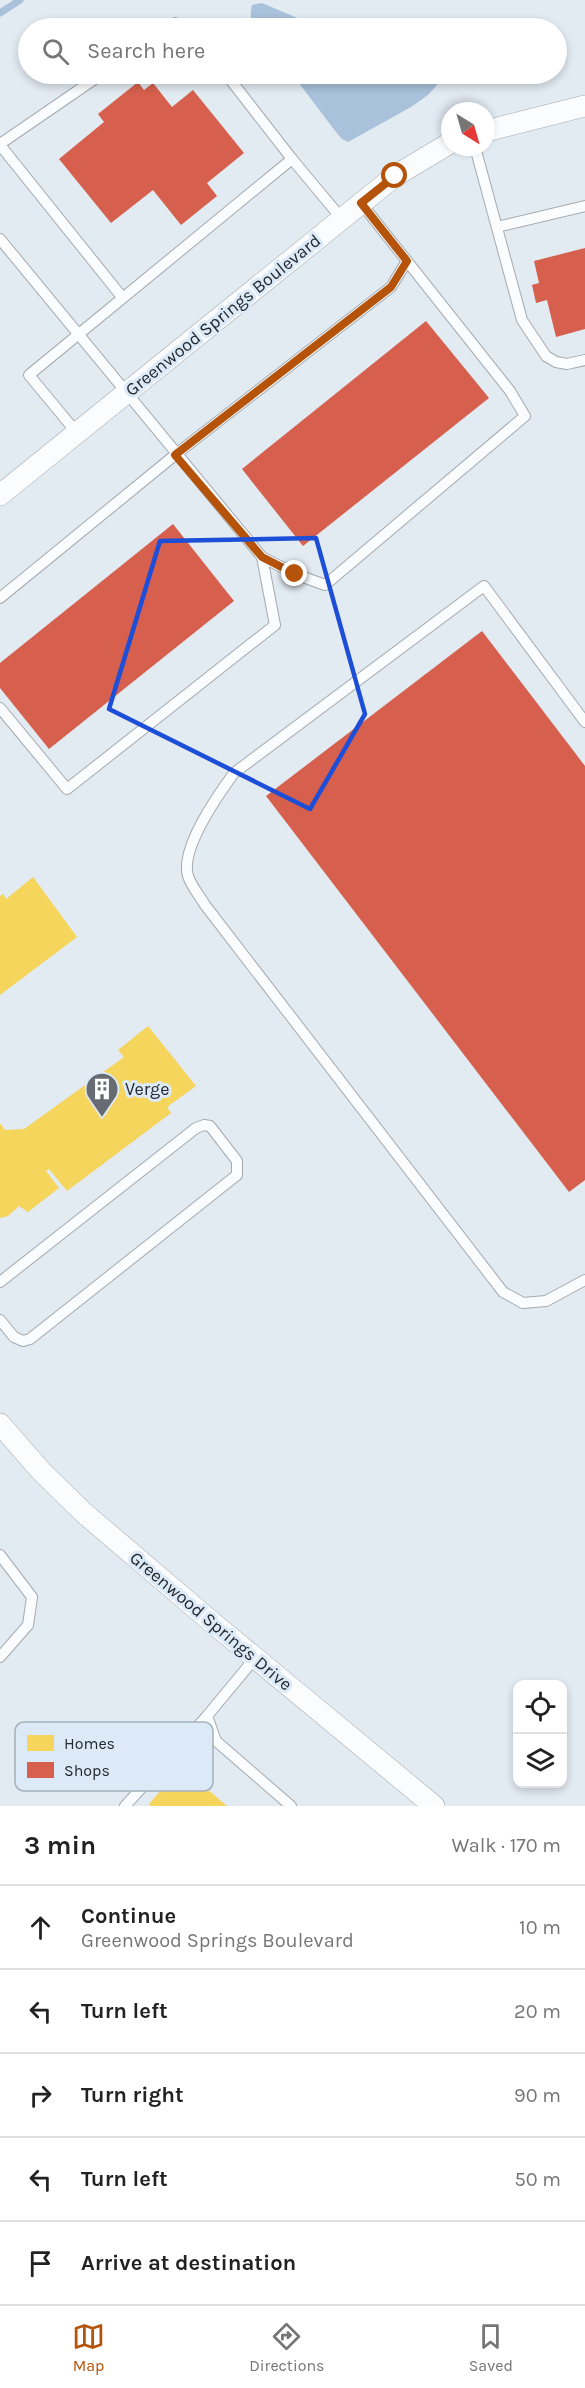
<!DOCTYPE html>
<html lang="en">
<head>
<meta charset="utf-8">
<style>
  body { margin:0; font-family:Karla,sans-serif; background:#f2f2f2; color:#222 }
  .controls { position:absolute; right:18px; bottom:18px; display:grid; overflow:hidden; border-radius:12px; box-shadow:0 3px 9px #0003 }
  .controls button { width:54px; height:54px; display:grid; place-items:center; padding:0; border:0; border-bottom:2px solid #e0e0e0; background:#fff; color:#222; font:30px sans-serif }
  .compass { position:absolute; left:441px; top:102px; width:54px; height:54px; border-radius:50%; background:#fff; box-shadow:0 3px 9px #0003; rotate:143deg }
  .stop { position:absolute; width:18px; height:18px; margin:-14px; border:4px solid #b45309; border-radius:50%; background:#fff }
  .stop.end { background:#b45309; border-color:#fff; box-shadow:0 2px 6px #0008 }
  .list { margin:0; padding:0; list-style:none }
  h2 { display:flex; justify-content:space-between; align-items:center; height:78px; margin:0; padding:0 24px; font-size:26px }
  h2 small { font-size:20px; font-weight:400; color:#767676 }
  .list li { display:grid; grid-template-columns:39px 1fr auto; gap:18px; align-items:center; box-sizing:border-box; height:84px; padding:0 24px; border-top:2px solid #e0e0e0 }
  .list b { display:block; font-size:22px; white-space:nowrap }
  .list p { margin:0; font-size:20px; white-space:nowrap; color:#767676 }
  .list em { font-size:20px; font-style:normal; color:#767676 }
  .icon { flex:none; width:33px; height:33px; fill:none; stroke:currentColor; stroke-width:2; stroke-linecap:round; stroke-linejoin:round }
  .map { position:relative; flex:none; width:585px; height:1806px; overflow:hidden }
  .search { position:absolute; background:#fff; box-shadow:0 3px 9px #0003; left:18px; right:18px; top:18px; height:66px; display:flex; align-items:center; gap:15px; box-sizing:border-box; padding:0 21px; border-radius:33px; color:#767676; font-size:22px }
  .sheet { height:498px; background:#fff }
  nav { display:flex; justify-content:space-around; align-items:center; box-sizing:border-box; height:84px; border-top:2px solid #e0e0e0; background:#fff; font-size:16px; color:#767676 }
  nav a { display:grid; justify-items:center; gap:3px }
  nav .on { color:#b45309 }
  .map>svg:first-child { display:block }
  .water { fill:#a9c1db }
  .homes { fill:#f6d55c }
  .shops { fill:#d6604d }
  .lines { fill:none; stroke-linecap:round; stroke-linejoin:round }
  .stream { stroke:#a9c1db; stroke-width:7 }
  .lane-casing { stroke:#a4aaaf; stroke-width:12 }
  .street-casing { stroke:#a4aaaf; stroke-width:22 }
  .lane { stroke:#fbfcfd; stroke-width:10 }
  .street { stroke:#fbfcfd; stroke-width:21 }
  .route { stroke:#b45309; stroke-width:8 }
  .marked { fill:none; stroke:#1d4ed8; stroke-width:4.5; stroke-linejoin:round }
  .labels { text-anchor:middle; stroke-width:6; stroke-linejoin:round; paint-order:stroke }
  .street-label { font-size:18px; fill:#23282d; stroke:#dceaf8 }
  .poi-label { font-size:18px; fill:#23282d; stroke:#dceaf8; text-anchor:start }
  .key { fill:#dceaf8; stroke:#a4b0bb; stroke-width:1.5 }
  .key-label { font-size:16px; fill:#23282d }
</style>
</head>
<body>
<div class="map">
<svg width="585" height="1806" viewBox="0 0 585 1806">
  <rect width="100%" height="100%" fill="#e2eaf2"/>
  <!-- water -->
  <g class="water">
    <path d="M262 3 321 28H256C250 21 250 14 252 5Z"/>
    <polygon points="292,74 444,74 444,77 428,95 411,107 348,142 342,139 336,132"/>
  </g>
  <!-- homes -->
  <g class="homes">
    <polygon points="33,877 77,937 0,995 0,896 3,894 6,899"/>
    <polygon points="148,1026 196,1086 167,1107 171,1113 67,1191 49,1169 46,1171 59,1188 28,1212 19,1206 8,1216 0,1218 0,1123 5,1130 24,1129 124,1057 118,1050"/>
    <polygon points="181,1767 227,1806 151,1806 149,1804"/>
  </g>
  <!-- shops -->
  <g class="shops">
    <polygon points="138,82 144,90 153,83 172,107 193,90 244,153 207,183 217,196 181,225 153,190 111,223 59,159 104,122 98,114"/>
    <polygon points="585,248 585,329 556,337 547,300 536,303 532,285 539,283 534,261"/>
    <polygon points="426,321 489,398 303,546 242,469"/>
    <polygon points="173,524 234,601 49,749 0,688 0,663"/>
    <polygon points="482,631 585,766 585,1180 569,1192 266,796"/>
  </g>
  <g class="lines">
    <!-- stream -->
    <polyline class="stream" points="0,13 20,0"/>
    <!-- lane casing -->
    <g class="lane-casing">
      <g id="lane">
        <polyline points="167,28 175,23 185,28"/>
        <polyline points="226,74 292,159"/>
        <polyline points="0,144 102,74"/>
        <polyline points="0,145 122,297"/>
        <polyline points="475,147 522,320 546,356 556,362 567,364 585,360"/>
        <polyline points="497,227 585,206"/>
        <polyline points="0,239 262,557 295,574 325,585 525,416 510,391 361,203"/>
        <polyline points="77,433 29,375 292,159 342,219"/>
        <polyline points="0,598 175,455 391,287 407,261"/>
        <polyline points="0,708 67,789 275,625 262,557"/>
        <path d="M585 722 484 586 234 773C218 795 180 848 188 876 191 886 200 896 205 905L503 1292 523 1303 546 1301 585 1280"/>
        <polyline points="0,1282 196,1128 204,1125 210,1126 237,1161 237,1175 30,1339 23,1341 14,1337 0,1320"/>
        <polyline points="0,1555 32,1597 28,1625 0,1657"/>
        <polyline points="255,1658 207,1716 216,1741 291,1806"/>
        <polyline points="125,1806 207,1716"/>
      </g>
    </g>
    <!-- street casing -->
    <g class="street-casing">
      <g id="street">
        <polyline points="486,131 585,106"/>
        <polyline points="0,495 395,176 450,143"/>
        <polyline points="0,1424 41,1471 84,1513 213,1623 434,1806"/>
      </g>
    </g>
    <!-- lane -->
    <use href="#lane" class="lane"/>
    <!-- street -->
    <use href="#street" class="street"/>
  </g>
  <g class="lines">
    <!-- route -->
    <polyline class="route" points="295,574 262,557 175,455 391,287 407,261 361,203 395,176"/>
  </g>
  <!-- marked area -->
  <path class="marked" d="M316 538 365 714 310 809 109 709 160 541Z"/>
  <!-- icons -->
  <defs>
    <g id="building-pin" transform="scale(1.725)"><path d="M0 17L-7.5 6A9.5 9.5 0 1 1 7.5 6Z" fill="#666c72" stroke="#dceaf8"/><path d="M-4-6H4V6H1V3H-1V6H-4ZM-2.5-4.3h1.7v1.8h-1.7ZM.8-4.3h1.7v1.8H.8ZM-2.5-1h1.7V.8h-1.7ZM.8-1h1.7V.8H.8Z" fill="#fff"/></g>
  </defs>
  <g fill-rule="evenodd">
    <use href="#building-pin" x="102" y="1089"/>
  </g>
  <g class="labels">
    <!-- street labels -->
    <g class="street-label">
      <text transform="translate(223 315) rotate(-39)" y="6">Greenwood Springs Boulevard</text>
      <text transform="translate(211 1621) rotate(40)" y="6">Greenwood Springs Drive</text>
    </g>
    <!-- poi labels -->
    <g class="poi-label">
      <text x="125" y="1095">Verge</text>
    </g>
  </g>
  <!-- legend -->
  <rect x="15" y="1722" width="198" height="69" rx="9" class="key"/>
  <rect x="27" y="1735" width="27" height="16" fill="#f6d55c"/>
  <rect x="27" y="1762" width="27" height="16" fill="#d6604d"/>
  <g class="key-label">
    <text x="64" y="1749">Homes</text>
    <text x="64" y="1776">Shops</text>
  </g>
</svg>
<div class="controls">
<button><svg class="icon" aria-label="locate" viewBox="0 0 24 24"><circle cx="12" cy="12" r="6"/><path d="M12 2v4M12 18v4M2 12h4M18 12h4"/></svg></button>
<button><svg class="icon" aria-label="layers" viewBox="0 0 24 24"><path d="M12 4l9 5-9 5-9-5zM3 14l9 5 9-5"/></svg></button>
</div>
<svg class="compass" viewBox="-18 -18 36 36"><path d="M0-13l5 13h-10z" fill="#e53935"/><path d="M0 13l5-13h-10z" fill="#767676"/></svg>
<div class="stop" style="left:395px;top:176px"></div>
<div class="stop end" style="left:295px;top:574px"></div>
<div class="search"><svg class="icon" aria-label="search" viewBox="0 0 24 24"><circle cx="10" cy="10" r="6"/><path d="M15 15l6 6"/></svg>Search here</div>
</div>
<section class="sheet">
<h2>3 min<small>Walk · 170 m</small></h2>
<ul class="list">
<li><svg class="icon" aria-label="ahead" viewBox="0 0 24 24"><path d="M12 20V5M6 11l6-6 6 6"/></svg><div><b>Continue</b><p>Greenwood Springs Boulevard</p></div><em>10 m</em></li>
<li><svg class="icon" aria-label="left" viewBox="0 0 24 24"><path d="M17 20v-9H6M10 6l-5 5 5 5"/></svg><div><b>Turn left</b></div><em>20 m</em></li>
<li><svg class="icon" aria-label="right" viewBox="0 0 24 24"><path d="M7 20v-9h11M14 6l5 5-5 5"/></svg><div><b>Turn right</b></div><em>90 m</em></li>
<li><svg class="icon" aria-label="left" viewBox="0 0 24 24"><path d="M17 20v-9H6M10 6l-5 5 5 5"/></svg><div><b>Turn left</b></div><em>50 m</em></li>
<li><svg class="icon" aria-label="arrive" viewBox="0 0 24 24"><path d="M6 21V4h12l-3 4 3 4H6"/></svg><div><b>Arrive at destination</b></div></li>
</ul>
</section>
<nav>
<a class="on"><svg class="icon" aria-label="map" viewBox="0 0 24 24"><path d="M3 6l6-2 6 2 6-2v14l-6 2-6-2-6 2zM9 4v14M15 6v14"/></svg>Map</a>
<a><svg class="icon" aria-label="directions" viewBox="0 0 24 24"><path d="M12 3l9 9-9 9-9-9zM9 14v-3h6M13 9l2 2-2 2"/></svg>Directions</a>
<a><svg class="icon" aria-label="saved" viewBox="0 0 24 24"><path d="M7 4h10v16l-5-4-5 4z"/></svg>Saved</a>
</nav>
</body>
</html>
